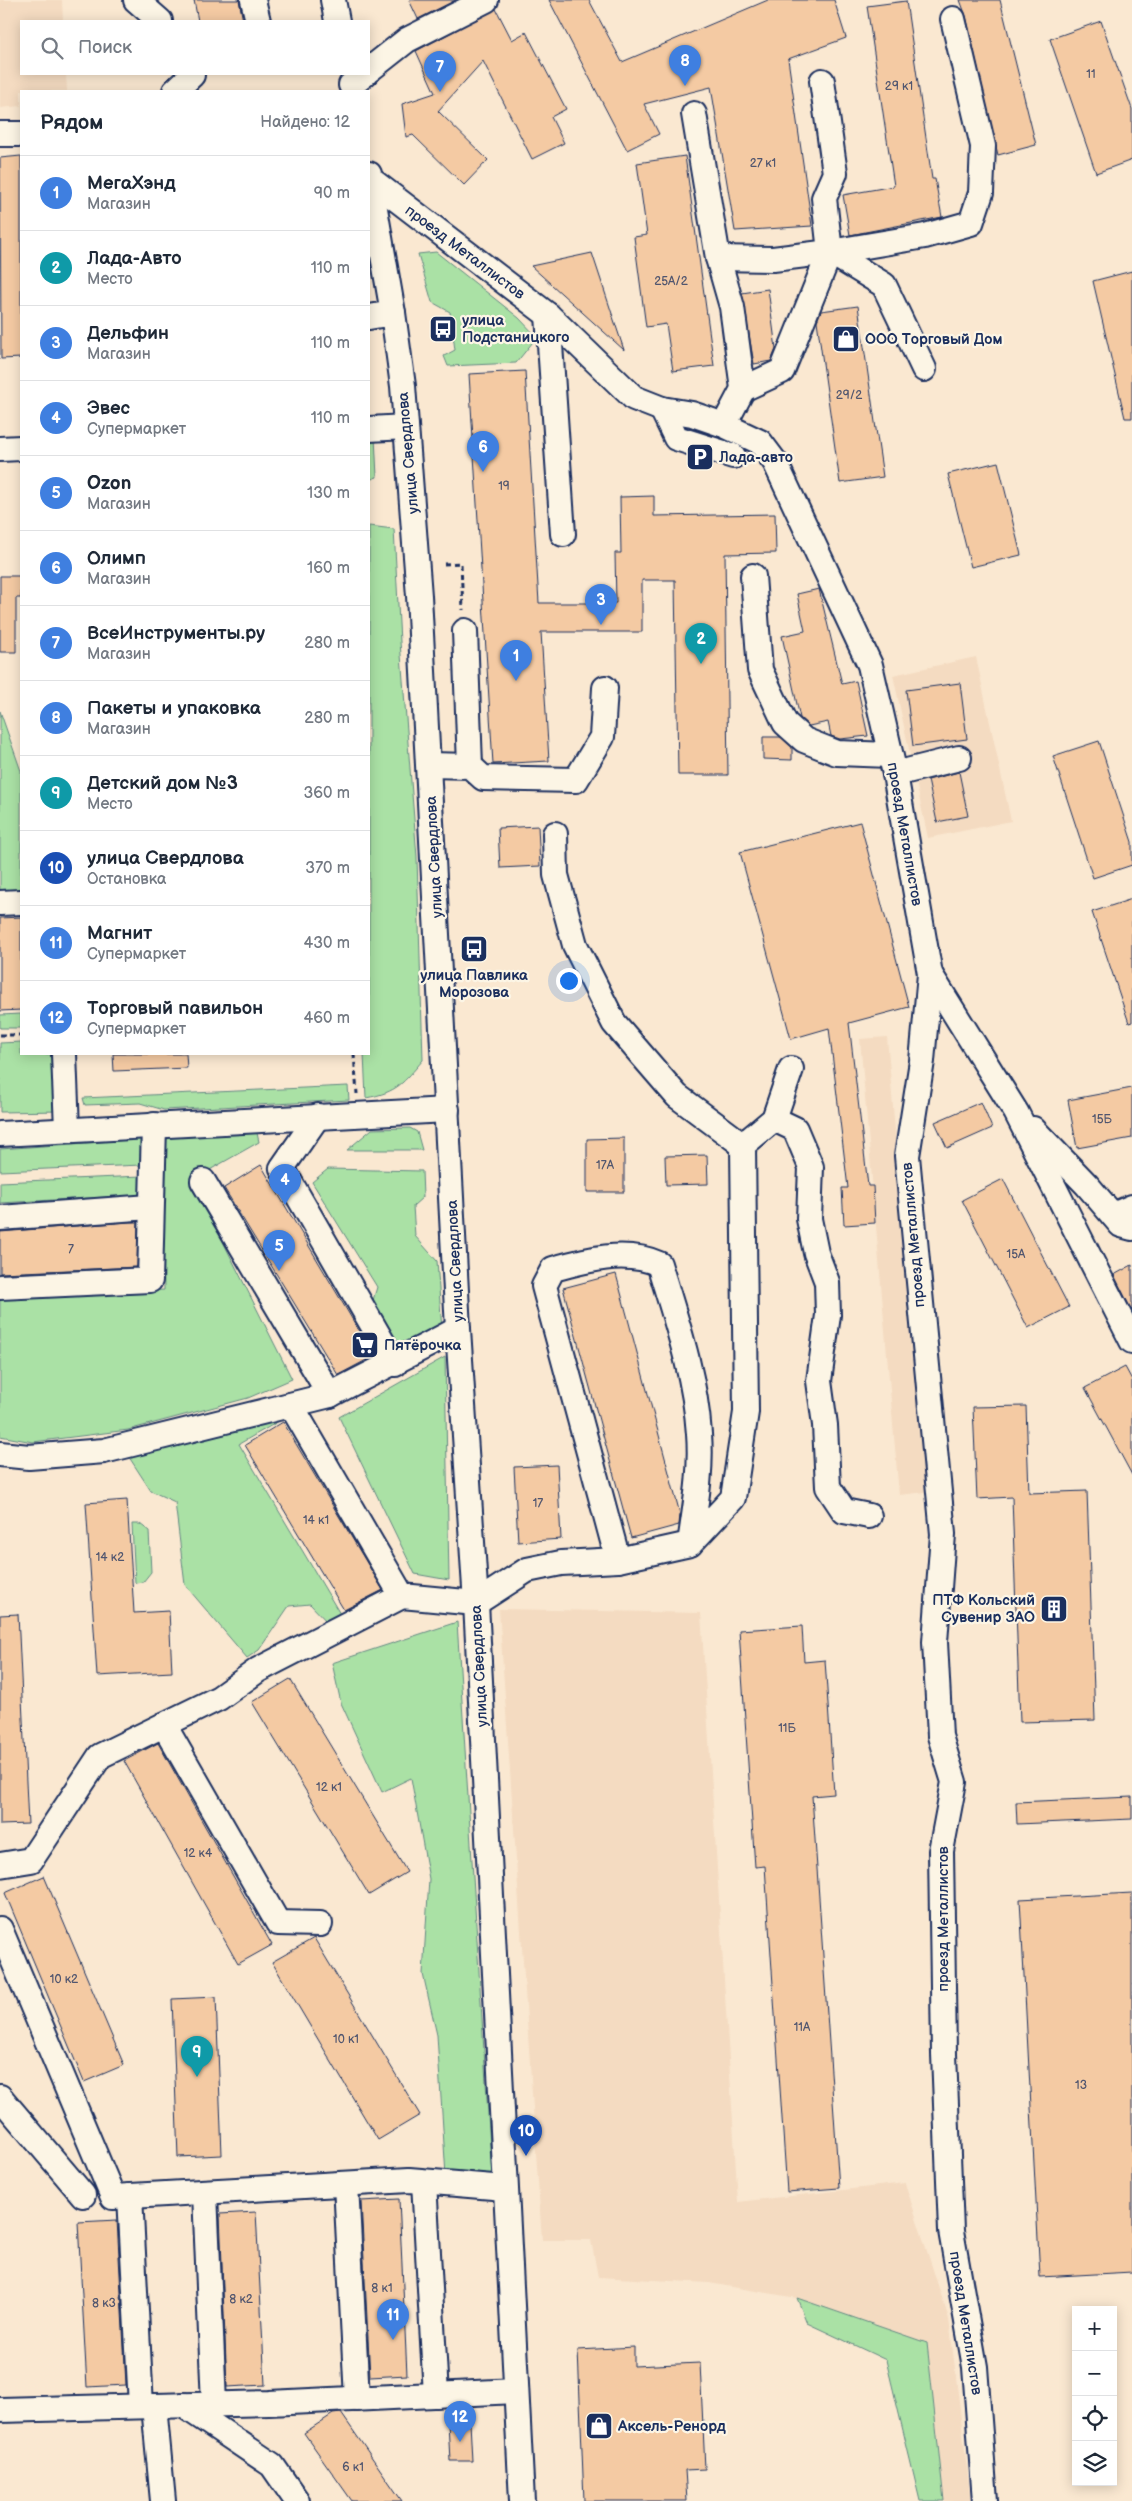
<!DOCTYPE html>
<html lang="ru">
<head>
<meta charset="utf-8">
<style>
  body { margin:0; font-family:"Balsamiq Sans",sans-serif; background:#f6f6f7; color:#1f2937 }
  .controls { position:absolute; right:15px; bottom:15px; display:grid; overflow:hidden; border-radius:0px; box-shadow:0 2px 12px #0003 }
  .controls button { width:45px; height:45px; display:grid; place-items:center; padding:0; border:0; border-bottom:1px solid #e0e1e3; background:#fff; color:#1f2937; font:25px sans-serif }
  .you { position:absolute; left:568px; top:980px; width:18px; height:18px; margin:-12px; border:4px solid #fff; border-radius:50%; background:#1a73e8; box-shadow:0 0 0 8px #1a73e833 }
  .badge { display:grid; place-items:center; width:32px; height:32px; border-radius:50%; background:#111827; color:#fff; font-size:16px; font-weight:700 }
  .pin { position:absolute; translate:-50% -41px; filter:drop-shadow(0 1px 2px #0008) }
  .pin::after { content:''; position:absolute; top:26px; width:18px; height:15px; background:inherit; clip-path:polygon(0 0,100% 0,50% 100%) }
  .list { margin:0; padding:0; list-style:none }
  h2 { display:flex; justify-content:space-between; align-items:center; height:65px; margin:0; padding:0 20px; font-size:21px }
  h2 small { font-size:16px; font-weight:400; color:#747a83 }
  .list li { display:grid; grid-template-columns:32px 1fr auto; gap:15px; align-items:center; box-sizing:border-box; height:75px; padding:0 20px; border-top:1px solid #e0e1e3 }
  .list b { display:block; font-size:19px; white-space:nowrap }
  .list p { margin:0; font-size:16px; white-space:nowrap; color:#747a83 }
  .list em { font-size:16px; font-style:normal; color:#747a83 }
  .icon { flex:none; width:28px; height:28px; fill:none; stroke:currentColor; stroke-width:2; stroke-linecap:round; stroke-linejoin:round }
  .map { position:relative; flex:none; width:1132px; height:2501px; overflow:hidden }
  .search { position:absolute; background:#fff; box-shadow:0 2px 12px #0003; left:20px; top:20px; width:350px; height:55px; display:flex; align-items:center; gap:12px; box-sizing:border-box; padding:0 18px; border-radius:0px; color:#747a83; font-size:19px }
  .panel { position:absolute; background:#fff; box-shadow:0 2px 12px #0003; left:20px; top:90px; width:350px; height:965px; border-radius:0px }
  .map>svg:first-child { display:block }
  .built { fill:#f4dbc1 }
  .green { fill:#aae1a5; stroke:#628882 }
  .building { fill:#f4caa3; stroke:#1b2f5e }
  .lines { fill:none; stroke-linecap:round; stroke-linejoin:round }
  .minor-casing { stroke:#1b2f5e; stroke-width:28 }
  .path { stroke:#1b2f5e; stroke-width:3; stroke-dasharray:5 4; stroke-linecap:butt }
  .minor { stroke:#fcf5e5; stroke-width:24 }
  .labels { text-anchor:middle; stroke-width:4.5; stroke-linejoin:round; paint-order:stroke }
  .number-label { font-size:12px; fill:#51566f }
  .street-label { font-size:15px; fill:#1b2f5e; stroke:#fcf5e5 }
  .poi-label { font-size:15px; font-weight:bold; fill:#1b2f5e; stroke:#fcf5e5; text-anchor:start }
</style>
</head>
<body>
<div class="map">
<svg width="1132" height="2501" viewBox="0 0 1132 2501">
  <rect width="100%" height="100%" fill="#fae8d1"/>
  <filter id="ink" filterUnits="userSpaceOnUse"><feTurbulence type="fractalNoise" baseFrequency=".02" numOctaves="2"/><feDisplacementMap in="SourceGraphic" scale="10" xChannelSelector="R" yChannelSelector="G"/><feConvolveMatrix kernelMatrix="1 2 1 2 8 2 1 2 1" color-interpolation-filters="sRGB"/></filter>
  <g filter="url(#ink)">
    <!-- built -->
    <g class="built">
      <polygon points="0,0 62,0 63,21 21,21 21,74 66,74 67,91 21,91 21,106 0,108"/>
      <polygon points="976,657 1011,821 928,838 893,675"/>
      <polygon points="887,1037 926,1492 899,1495 860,1039"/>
      <polygon points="499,1609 701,1613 738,2202 905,2183 949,2319 971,2501 944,2501 927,2343 797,2298 709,2283 598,2277 591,2240 542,2240"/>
    </g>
    <!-- green -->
    <g class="green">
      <polygon points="436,252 519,318 537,337 516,363 448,366 444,356 455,350 450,312 432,302 418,254"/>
      <polygon points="369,435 375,437 377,477 369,480"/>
      <path d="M369 526 394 529 400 642 417 857 423 1060C403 1083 398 1092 366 1098L364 1054H369Z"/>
      <polygon points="0,711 21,771 21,889 0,890"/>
      <polygon points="21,1014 21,1028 0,1028 0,1015"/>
      <polygon points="21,1042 21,1054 57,1054 60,1111 0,1112 0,1043"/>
      <polygon points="348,1086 349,1100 164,1110 140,1103 85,1105 83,1098"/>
      <polygon points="410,1128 417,1132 422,1150 347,1150 372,1129"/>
      <polygon points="257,1133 259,1142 192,1180 292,1379 248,1398 128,1430 33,1442 0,1436 0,1297 164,1290 162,1179 165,1138"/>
      <polygon points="143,1139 142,1165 0,1171 0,1149"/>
      <polygon points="328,1169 422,1171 423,1197 413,1206 415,1236 437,1261 442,1330 416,1346 392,1341 371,1307 377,1287 312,1182"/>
      <polygon points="142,1176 141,1195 0,1203 0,1182"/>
      <polygon points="445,1357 449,1580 415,1574 339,1417"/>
      <polygon points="277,1415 281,1420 239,1444 343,1619 330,1625 310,1604 289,1606 259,1650 247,1658 185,1585 175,1502 151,1491 127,1454"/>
      <polygon points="132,1524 140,1524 149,1531 151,1572 143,1582 135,1583"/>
      <polygon points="457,1622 492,2178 446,2176 437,2035 423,1974 429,1879 411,1778 382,1792 341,1703 332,1663"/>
      <polygon points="797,2298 927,2343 944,2501 920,2501 886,2360 807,2323"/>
    </g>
    <!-- building -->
    <g class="building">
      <polygon points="194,0 239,0 243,21 198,21"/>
      <polygon points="409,0 456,0 418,19"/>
      <polygon points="549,0 589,0 622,62 768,0 834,0 846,38 788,59 812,226 735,231 711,87 644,104 659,134 627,150"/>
      <polygon points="960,0 1000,0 1036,145 998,155 966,16"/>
      <polygon points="906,1 932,179 935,179 942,217 850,235 843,195 894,186 867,6"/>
      <polygon points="496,9 512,40 526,32 566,109 551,117 564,143 532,159 483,61 438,111 488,160 464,185 413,135 406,137 402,104 435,93 416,51"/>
      <polygon points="1101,21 1132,109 1132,160 1096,173 1050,39"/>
      <polygon points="21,156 21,358 1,359 0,158"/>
      <polygon points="685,156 714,366 673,371 666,324 646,327 634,237 647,235 637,163"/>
      <polygon points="592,253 618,332 624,350 531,266"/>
      <polygon points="1132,271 1132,418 1125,418 1093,281"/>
      <polygon points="768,289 776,349 771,361 754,364 742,293"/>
      <polygon points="858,306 883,477 840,483 817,321 821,311"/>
      <polygon points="525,371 539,603 616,603 615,553 621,553 620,497 654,496 654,516 775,514 776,553 725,554 728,775 678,775 675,580 642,580 642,632 541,632 549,761 493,764 469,374"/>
      <polygon points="998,462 1021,555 971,567 948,474"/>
      <polygon points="0,576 21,576 21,598 16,598 16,652 0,652"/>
      <polygon points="819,589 842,684 856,681 868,736 840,739 831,736 828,722 809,726 800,718 782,636 805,631 797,594"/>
      <polygon points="960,683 967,739 913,746 906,690"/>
      <polygon points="763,737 781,737 792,747 792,760 763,759"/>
      <polygon points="1099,741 1132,842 1132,865 1093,878 1053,756"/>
      <polygon points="959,772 968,816 937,822 928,780"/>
      <polygon points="860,822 909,1007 849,1023 868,1186 873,1186 875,1223 844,1225 842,1188 848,1188 829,1028 791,1039 740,852"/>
      <polygon points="538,826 540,866 500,868 498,828"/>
      <polygon points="1132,899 1132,1022 1129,1023 1092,912"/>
      <polygon points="21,917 21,1010 0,1011 0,918"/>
      <polygon points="113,1054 186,1054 187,1068 114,1071"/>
      <polygon points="1132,1088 1132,1138 1077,1148 1068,1100"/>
      <polygon points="981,1102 992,1128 947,1148 935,1122"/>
      <polygon points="624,1138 624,1192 587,1192 587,1139"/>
      <polygon points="707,1155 708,1184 666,1185 665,1156"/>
      <polygon points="261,1165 374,1356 338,1375 224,1188"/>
      <polygon points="1003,1179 1069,1307 1028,1328 962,1200"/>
      <polygon points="128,1222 138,1222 137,1267 0,1273 0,1232"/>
      <polygon points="1132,1265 1132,1311 1114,1275"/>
      <polygon points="616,1274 680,1514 679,1525 631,1538 563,1288"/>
      <polygon points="1125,1367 1132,1380 1132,1475 1085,1388"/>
      <polygon points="1026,1406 1029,1493 1087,1491 1095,1720 1020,1722 1012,1497 977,1499 973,1407"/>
      <polygon points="283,1422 383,1590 344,1610 245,1445"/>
      <polygon points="557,1465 561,1539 518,1542 514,1467"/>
      <polygon points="127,1500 134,1613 169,1611 172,1672 97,1676 86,1503"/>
      <polygon points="18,1614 28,1824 0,1825 0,1615"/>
      <polygon points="802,1626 804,1662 825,1660 834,1794 812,1796 839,2188 787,2192 765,1866 755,1867 739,1630"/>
      <polygon points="290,1679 407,1872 369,1895 252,1702"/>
      <polygon points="158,1743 272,1945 238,1964 124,1761"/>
      <polygon points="1132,1797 1132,1819 1017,1824 1016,1802"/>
      <polygon points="44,1876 124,2065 84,2082 5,1893"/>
      <polygon points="1132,1893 1132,2272 1040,2277 1020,1899"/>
      <polygon points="314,1938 420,2115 378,2140 272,1962"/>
      <polygon points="216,1997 222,2155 178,2157 172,1999"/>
      <polygon points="399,2199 407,2375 370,2377 361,2201"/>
      <polygon points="256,2212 265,2385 227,2387 220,2214"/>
      <polygon points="117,2220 126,2385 87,2387 78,2222"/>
      <polygon points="634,2347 634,2366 700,2363 705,2469 685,2470 687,2501 584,2501 578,2350"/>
      <polygon points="341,2413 402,2501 352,2501 304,2433 333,2414"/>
      <polygon points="470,2422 472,2461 450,2461 448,2423"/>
    </g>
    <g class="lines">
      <!-- minor casing -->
      <g class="minor-casing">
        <g id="minor">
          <polyline points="136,0 160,21"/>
          <polyline points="253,0 258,21"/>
          <polyline points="333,0 337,21"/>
          <polyline points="369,70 407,40 486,0"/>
          <polyline points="351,85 365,74"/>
          <polyline points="175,91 192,75"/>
          <polyline points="694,114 718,258 732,307 743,389 724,425"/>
          <polyline points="0,134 21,134"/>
          <polyline points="369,174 393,313 403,386 419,596 458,1329 476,1603 522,2501"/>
          <polyline points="370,179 548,315 634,398 662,409 692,414 724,425 760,442 775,462 870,665 895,774 930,974 922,1061 907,1156 943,1534 935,1642 940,1736 954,1782 941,1851 944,2054 951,2231 975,2367 985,2501"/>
          <polyline points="830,252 884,285 924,369"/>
          <polyline points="718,258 773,259 830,252 925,236 971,223 981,193 983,146 953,19"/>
          <polyline points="548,315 563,534"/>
          <polyline points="369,317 393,313"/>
          <polyline points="743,389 782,371 830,252 824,198 835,173 822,81"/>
          <polyline points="662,409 676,438 733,456"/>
          <polyline points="369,429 406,427"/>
          <polyline points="0,449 21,448"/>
          <polyline points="753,576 760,670 785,723 804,740 837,753 890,755"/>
          <polyline points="465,631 470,766"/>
          <polyline points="430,765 470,766 483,778 576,780 602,737 605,688"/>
          <polyline points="895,774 959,758"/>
          <polyline points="0,903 21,902"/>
          <polyline points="930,974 1016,1112 1132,1341"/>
          <polyline points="64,1054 67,1129"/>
          <polyline points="318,1116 282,1168 395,1364"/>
          <polyline points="774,1119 795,1129 811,1167 809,1219 816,1253 827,1282 828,1315 819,1381 825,1425 828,1487 844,1511 869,1516"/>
          <polyline points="1033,1129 1087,1185 1121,1225 1132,1228"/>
          <polyline points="0,1134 447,1110"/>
          <polyline points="743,1145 774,1119 791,1069"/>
          <path d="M203 1181 330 1395C373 1372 416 1352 458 1329"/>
          <polyline points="1113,1215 1132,1207"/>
          <polyline points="0,1218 150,1207"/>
          <polyline points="0,1287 150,1280 154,1125"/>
          <polyline points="291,1405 402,1596"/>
          <polyline points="0,1454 29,1457 104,1451 330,1395"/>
          <path d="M618 1560 544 1286 553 1269C585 1260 626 1249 659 1264 676 1320 695 1375 699 1434 702 1471 695 1508 690 1544"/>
          <polyline points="164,1725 278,1923 320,1924"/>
          <polyline points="0,1865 31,1860 100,1756 219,1698 258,1670 402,1596 476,1603 527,1570 561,1563 618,1560 690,1544 733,1498 746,1412 743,1145 677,1096 614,1023 575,945 556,875 555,834"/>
          <polyline points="0,1929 113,2197 409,2180 505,2188"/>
          <polyline points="0,2097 83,2195"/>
          <polyline points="424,2182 436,2395"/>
          <polyline points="346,2184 357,2399"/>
          <polyline points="205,2193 214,2404"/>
          <polyline points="130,2196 141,2406"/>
          <polyline points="183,2405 272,2465 297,2501"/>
          <polyline points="154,2406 163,2501"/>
          <polyline points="0,2410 269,2403 516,2391"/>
        </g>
      </g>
      <!-- path -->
      <g class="path">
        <polyline points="444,564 461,563 463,610"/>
        <polyline points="0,1035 21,1035"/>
        <polyline points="354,1054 357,1094"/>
      </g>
      <!-- minor -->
      <use href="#minor" class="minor"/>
    </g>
  </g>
  <!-- icons -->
  <defs>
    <g id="bus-square" transform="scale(1.4375)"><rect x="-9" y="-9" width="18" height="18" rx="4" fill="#1b2f5e" stroke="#fcf5e5"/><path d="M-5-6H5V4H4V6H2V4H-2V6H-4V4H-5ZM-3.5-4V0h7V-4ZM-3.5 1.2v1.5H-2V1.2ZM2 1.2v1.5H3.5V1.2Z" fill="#fff"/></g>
    <g id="shop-square" transform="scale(1.4375)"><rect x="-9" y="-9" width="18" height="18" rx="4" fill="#1b2f5e" stroke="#fcf5e5"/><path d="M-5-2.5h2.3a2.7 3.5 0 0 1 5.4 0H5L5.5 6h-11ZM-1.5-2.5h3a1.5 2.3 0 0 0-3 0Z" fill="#fff"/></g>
    <g id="parking-square" transform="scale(1.4375)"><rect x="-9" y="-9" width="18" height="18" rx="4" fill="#1b2f5e" stroke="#fcf5e5"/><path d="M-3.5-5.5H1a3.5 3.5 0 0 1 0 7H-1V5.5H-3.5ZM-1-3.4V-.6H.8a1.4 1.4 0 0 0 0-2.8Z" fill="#fff"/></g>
    <g id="supermarket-square" transform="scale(1.4375)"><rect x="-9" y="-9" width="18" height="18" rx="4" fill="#1b2f5e" stroke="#fcf5e5"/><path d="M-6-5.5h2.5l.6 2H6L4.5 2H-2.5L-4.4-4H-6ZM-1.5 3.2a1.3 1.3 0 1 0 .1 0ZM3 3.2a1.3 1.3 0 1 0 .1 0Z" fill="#fff"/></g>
    <g id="building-square" transform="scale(1.4375)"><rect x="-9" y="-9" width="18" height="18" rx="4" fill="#1b2f5e" stroke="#fcf5e5"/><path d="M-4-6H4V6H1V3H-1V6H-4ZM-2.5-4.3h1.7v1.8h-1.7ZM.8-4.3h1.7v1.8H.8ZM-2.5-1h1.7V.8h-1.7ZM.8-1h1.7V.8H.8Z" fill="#fff"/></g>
  </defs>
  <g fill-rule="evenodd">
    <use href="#bus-square" x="443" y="329"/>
    <use href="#shop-square" x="846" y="339"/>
    <use href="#parking-square" x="700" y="457"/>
    <use href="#bus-square" x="474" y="949"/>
    <use href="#supermarket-square" x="365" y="1345"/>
    <use href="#building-square" x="1054" y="1609"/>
    <use href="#shop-square" x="599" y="2426"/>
  </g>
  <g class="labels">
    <!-- number labels -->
    <g class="number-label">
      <text x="1091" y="78">11</text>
      <text x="899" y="90">29 к1</text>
      <text x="763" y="167">27 к1</text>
      <text x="671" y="285">25А/2</text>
      <text x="849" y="399">29/2</text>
      <text x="504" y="490">19</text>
      <text x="1102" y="1123">15Б</text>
      <text x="605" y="1169">17А</text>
      <text x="71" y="1253">7</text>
      <text x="1016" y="1258">15А</text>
      <text x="538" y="1507">17</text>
      <text x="316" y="1524">14 к1</text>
      <text x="110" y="1561">14 к2</text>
      <text x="787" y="1732">11Б</text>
      <text x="329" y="1791">12 к1</text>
      <text x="198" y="1857">12 к4</text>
      <text x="64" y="1983">10 к2</text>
      <text x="802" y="2031">11А</text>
      <text x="346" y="2043">10 к1</text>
      <text x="1081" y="2089">13</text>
      <text x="382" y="2292">8 к1</text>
      <text x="241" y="2303">8 к2</text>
      <text x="104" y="2307">8 к3</text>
      <text x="353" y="2471">6 к1</text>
    </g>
    <!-- street labels -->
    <g class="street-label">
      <text transform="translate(465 252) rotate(37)" y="5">проезд Металлистов</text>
      <text transform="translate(408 453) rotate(-95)" y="5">улица Свердлова</text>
      <text transform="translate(905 834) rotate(80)" y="5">проезд Металлистов</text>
      <text transform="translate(434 857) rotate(-93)" y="5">улица Свердлова</text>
      <text transform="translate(913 1235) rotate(-95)" y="5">проезд Металлистов</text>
      <text transform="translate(455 1261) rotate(-93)" y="5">улица Свердлова</text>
      <text transform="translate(479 1666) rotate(-93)" y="5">улица Свердлова</text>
      <text transform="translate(943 1919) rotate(-90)" y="5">проезд Металлистов</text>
      <text transform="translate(966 2323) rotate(81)" y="5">проезд Металлистов</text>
    </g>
    <!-- poi labels -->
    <g class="poi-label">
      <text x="462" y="325">улица<tspan x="462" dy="17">Подстаницкого</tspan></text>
      <text x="865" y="344">ООО Торговый Дом</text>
      <text x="719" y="462">Лада-авто</text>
      <text x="474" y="980" text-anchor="middle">улица Павлика<tspan x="474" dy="17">Морозова</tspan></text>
      <text x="384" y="1350">Пятёрочка</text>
      <text x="1035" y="1605" text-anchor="end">ПТФ Кольский<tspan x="1035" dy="17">Сувенир ЗАО</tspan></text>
      <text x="618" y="2431">Аксель-Ренорд</text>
    </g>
  </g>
</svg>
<div class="controls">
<button>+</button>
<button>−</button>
<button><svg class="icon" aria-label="locate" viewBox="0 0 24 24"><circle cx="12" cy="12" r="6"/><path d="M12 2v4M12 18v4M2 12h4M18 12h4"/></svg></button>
<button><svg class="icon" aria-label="layers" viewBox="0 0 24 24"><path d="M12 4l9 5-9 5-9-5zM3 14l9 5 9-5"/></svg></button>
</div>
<div class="you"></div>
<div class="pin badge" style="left:516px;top:681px;background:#3f7fe0">1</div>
<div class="pin badge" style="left:701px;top:664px;background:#0f9aa8">2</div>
<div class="pin badge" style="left:601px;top:625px;background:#3f7fe0">3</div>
<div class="pin badge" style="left:285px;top:1205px;background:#3f7fe0">4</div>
<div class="pin badge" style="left:279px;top:1271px;background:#3f7fe0">5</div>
<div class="pin badge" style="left:483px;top:472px;background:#3f7fe0">6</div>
<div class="pin badge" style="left:440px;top:92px;background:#3f7fe0">7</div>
<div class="pin badge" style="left:685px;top:86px;background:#3f7fe0">8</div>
<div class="pin badge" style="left:197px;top:2077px;background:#0f9aa8">9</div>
<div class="pin badge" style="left:526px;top:2156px;background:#1a4fb4">10</div>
<div class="pin badge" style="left:393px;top:2340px;background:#3f7fe0">11</div>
<div class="pin badge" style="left:460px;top:2442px;background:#3f7fe0">12</div>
<div class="search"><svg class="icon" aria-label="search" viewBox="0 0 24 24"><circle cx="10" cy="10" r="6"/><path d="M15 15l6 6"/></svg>Поиск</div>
<section class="panel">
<h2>Рядом<small>Найдено: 12</small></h2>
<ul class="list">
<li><span class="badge" style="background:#3f7fe0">1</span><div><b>МегаХэнд</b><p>Магазин</p></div><em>90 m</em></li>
<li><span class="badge" style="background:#0f9aa8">2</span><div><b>Лада-Авто</b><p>Место</p></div><em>110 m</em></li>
<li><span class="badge" style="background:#3f7fe0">3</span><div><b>Дельфин</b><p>Магазин</p></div><em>110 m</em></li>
<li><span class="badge" style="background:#3f7fe0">4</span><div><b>Эвес</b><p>Супермаркет</p></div><em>110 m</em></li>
<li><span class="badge" style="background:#3f7fe0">5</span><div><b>Ozon</b><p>Магазин</p></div><em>130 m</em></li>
<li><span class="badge" style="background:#3f7fe0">6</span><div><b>Олимп</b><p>Магазин</p></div><em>160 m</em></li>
<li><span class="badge" style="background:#3f7fe0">7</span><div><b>ВсеИнструменты.ру</b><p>Магазин</p></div><em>280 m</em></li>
<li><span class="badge" style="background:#3f7fe0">8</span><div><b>Пакеты и упаковка</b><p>Магазин</p></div><em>280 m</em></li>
<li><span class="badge" style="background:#0f9aa8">9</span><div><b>Детский дом №3</b><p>Место</p></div><em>360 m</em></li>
<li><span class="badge" style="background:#1a4fb4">10</span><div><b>улица Свердлова</b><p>Остановка</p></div><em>370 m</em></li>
<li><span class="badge" style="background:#3f7fe0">11</span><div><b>Магнит</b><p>Супермаркет</p></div><em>430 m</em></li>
<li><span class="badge" style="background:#3f7fe0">12</span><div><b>Торговый павильон</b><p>Супермаркет</p></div><em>460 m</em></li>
</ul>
</section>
</div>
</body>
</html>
